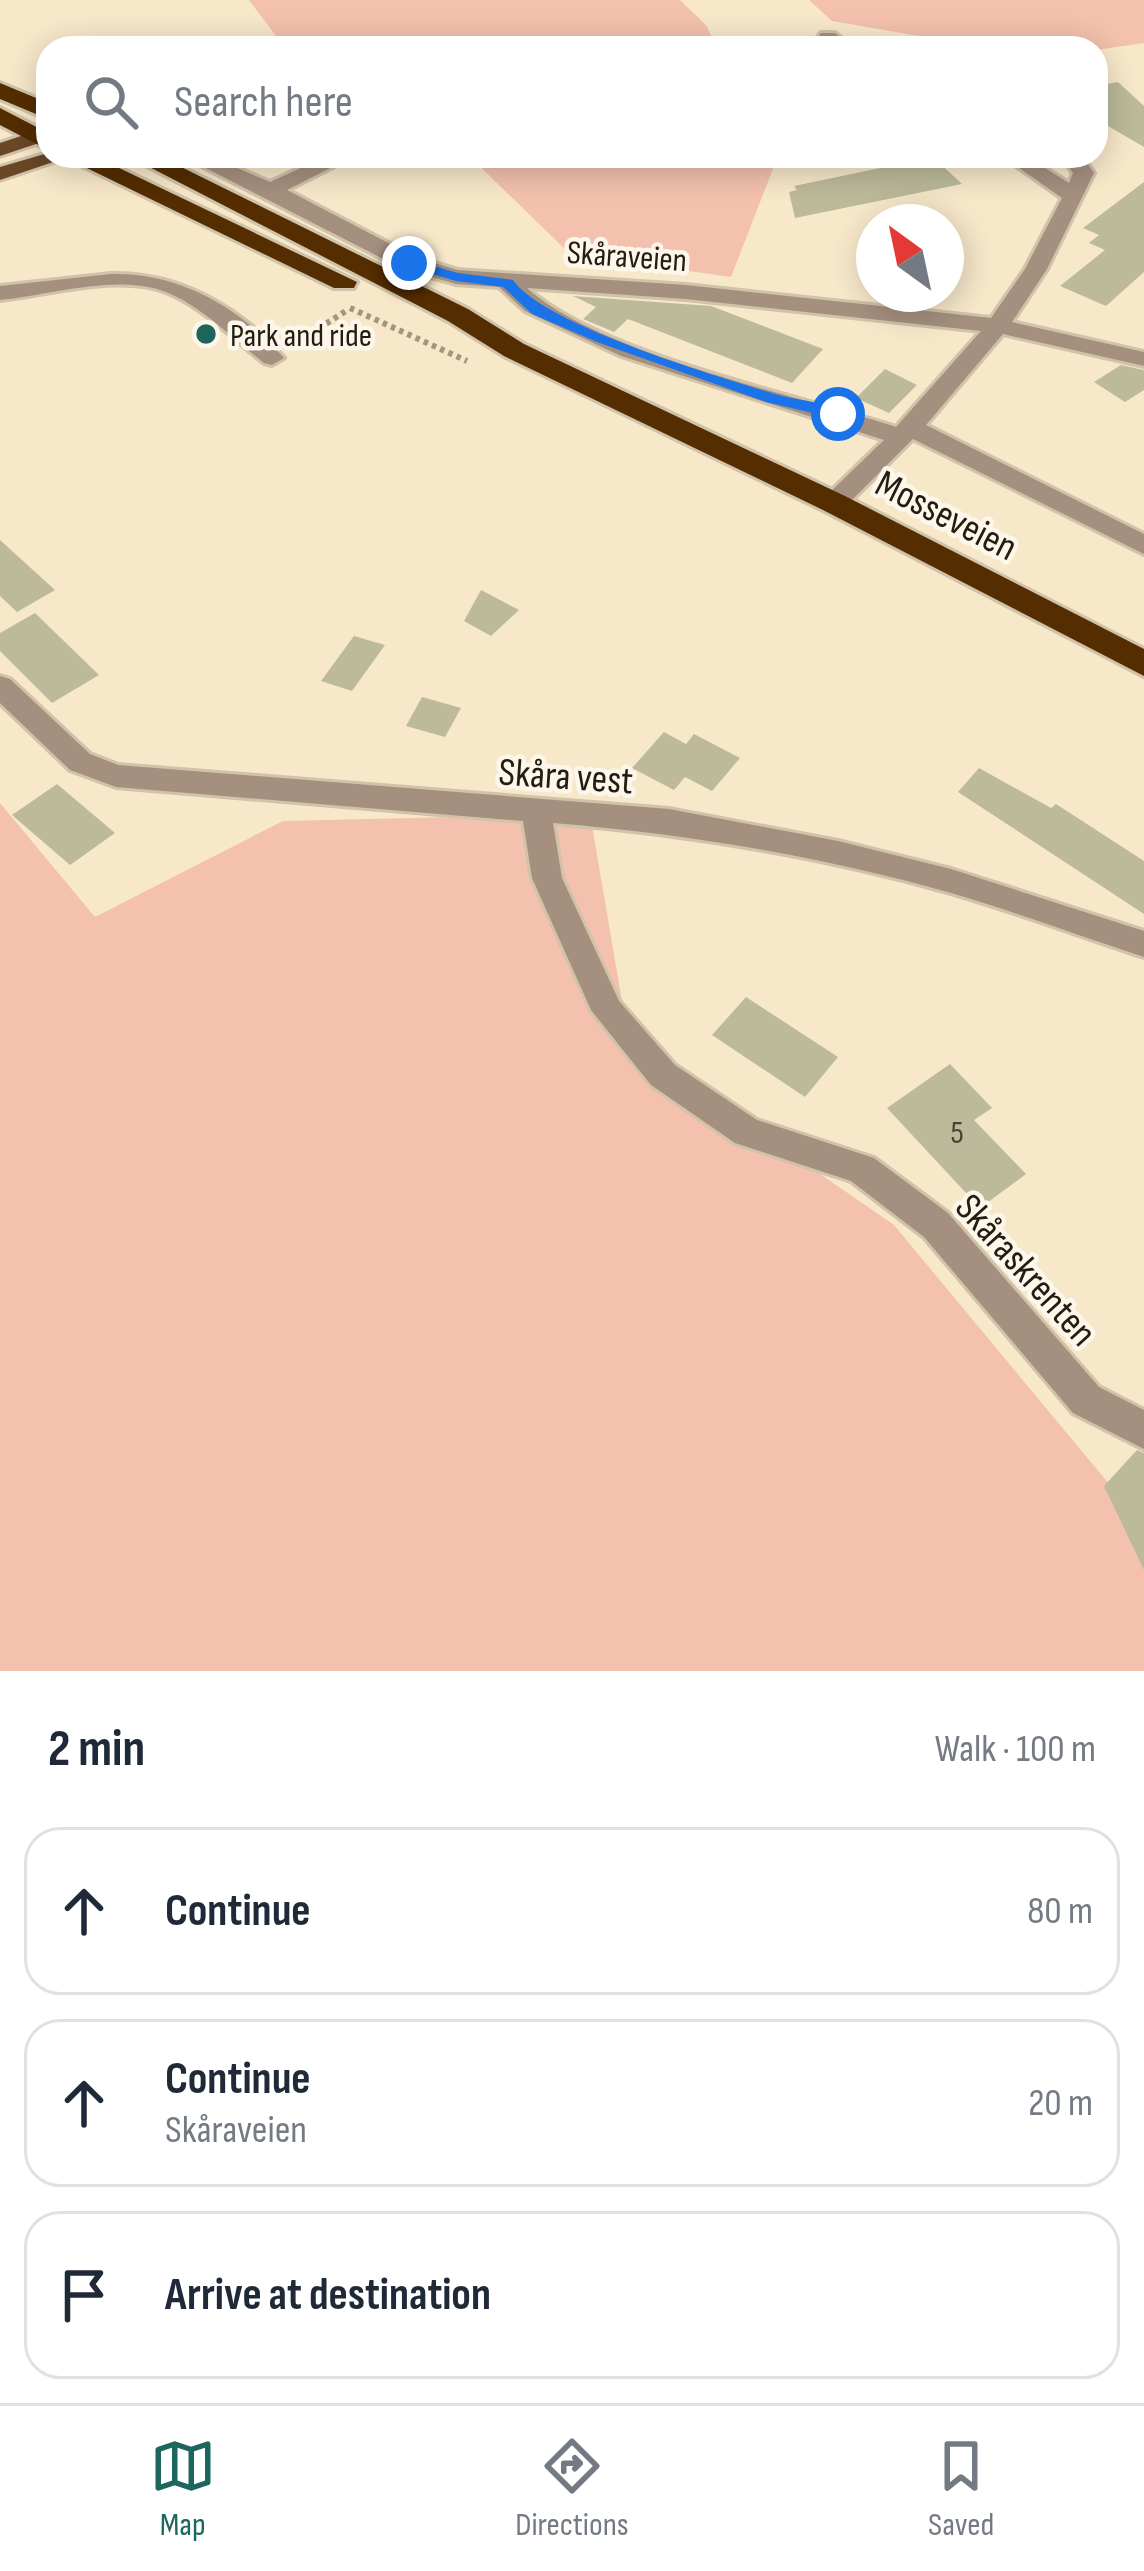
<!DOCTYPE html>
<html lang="en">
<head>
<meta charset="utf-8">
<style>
  body { margin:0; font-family:"Sofia Sans Condensed",sans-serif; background:#f2f2f3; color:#1f2937 }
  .compass { position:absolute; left:856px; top:204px; width:108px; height:108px; border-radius:50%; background:#fff; box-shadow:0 6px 30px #0003; rotate:327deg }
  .stop { position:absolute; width:36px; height:36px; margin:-27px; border:9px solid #1a73e8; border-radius:50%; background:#fff }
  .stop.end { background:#1a73e8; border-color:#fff; box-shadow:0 3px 12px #0008 }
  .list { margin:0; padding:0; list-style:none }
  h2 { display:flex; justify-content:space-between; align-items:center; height:156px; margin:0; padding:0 48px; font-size:51px }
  h2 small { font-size:39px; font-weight:400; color:#747a83 }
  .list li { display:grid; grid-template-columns:78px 1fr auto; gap:36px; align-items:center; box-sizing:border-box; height:168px; margin:0 24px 24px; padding:0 24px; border:3px solid #e0e1e3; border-radius:36px }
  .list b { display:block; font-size:45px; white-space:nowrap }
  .list p { margin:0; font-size:39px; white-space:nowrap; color:#747a83 }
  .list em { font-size:39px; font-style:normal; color:#747a83 }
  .icon { flex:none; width:66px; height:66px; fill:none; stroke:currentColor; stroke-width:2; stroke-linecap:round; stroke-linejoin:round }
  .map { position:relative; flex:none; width:1144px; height:1671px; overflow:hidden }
  .search { position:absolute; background:#fff; box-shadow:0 6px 30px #0003; left:36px; right:36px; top:36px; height:132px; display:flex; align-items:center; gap:30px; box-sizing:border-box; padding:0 42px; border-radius:36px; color:#747a83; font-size:45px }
  .sheet { height:732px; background:#fff }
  nav { display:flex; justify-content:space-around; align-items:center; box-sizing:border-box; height:168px; border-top:3px solid #e0e1e3; background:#fff; font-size:33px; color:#747a83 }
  nav a { display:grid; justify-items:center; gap:6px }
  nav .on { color:#1c665e }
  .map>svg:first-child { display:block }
  .green { fill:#f3c1ad }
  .building { fill:#bcba9a }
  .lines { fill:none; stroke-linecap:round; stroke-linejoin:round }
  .minor-casing { stroke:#d1c3a9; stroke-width:6 }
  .major-casing { stroke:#d1c3a9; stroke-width:6 }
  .highway-casing { stroke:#d1c3a9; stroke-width:6 }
  .path { stroke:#a29680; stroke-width:6; stroke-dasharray:4.5 4.5; stroke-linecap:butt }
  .minor { fill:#a5907f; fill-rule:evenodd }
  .major { fill:#694727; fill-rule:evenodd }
  .highway { fill:#542d00; fill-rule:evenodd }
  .route { fill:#1a73e8 }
  .poi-dot { fill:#1c665e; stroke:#fdf6ea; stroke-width:4.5 }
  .labels { text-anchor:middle; stroke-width:9; stroke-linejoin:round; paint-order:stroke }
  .far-street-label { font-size:33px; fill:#221c11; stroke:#fdf6ea }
  .far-poi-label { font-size:33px; fill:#221c11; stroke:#fdf6ea; text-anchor:start }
  .number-label { font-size:33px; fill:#484433 }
  .street-label { font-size:39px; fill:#221c11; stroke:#fdf6ea }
</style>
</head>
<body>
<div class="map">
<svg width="1144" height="1671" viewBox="0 0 1144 1671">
  <rect width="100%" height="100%" fill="#f8e8ca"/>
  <!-- green -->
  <g class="green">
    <polygon points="249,0 680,0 706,25 717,48 285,48"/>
    <polygon points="809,0 1144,0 1144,43 1096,50 988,48 832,21"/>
    <polygon points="469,156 778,156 731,277 570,254"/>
    <polygon points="0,803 95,917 283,821 590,814 629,1042 894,1225 1144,1526 1144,1671 0,1671"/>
  </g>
  <!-- building -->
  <g class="building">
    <polygon points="1118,82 1144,106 1144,147 1096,119 1096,86"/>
    <polygon points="933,157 962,184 795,218 789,192 797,190 794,186"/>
    <polygon points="1144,182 1144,272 1106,306 1060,286 1105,250 1089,243 1099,235 1083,228"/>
    <polygon points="573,296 711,306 823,349 792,383 628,319 614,332 583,319 596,307"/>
    <polygon points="1121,365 1144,370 1144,390 1125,402 1094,382"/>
    <polygon points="885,369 917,385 889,413 856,398"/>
    <polygon points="0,540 55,590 17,612 0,596"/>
    <polygon points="481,590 519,610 491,636 464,621"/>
    <polygon points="35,613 99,675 52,703 0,651 0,633"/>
    <polygon points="354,636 385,645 352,691 321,681"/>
    <polygon points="422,697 461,708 445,737 406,726"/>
    <polygon points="664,732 686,744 694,734 740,758 712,791 685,777 674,790 632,768"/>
    <polygon points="979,768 1051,808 1056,804 1144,861 1144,914 958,792"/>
    <polygon points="57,784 115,833 70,865 12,815"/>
    <polygon points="746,997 838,1057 805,1097 712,1035"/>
    <polygon points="950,1064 992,1108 974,1120 1026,1174 980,1208 887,1108"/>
    <polygon points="1137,1450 1144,1453 1144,1570 1104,1486"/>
  </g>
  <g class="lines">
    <!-- minor casing -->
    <g class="minor-casing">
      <g id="minor">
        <polygon points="821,33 835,33 853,48 831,48 818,37"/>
        <path d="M182 156H209L270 182 327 156H354L287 190 417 258 458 270 686 285 991 318 1025 269 1062 198 1002 156H1026L1069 183 1073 173 1061 156H1082L1094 173 1047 269 1012 322 1144 352V366L1003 334 926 425 1144 534V554L913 439 843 509H825L821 503 825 497 884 440 621 356 525 311 499 287 456 284 401 268ZM527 288 686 299 981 331 896 427C797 395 601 355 527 288Z"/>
        <path d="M111 274C178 272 240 307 284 358L272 365 264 363C233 339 203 307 166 292 118 273 50 295 0 300V286Z"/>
        <path d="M0 676 10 679 90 754 118 765 669 809 838 841 951 869 1144 931V957C1080 936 1016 912 951 893 821 856 687 834 553 823L562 878 619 1001 675 1065 757 1120 874 1158 948 1213 1099 1387 1144 1410V1449L1073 1413 924 1237 851 1181 735 1143 651 1085 591 1010 532 878 523 821 116 787 70 770 0 703Z"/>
      </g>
    </g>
    <!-- major casing -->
    <g class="major-casing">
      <g id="major">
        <polygon points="48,127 48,140 0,156 0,143"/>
        <polygon points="48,153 71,156 0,180 0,167"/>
      </g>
    </g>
    <!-- highway casing -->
    <g class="highway-casing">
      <g id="highway">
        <polygon points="0,83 48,103 48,119 0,99"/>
        <polygon points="0,108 48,133 48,150 0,125"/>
        <polygon points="62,156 94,156 357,282 354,288 334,288"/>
        <polygon points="128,156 159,156 468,309 524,344 845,496 1144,649 1144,676 823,510 504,356 448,321"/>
      </g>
    </g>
    <!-- path -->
    <g class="path">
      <polyline points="350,308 467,361"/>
      <polyline points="296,343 349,309"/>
    </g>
    <!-- minor -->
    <use href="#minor" class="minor"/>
    <!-- major -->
    <use href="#major" class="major"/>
    <!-- highway -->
    <use href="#highway" class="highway"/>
  </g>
  <!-- route -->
  <path class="route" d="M409 259 458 273 513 280C544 325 716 376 775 394 797 401 827 401 845 414L838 419 766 402 597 342 532 314 503 287 456 281 404 266Z"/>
  <!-- markers -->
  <circle class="poi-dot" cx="206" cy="334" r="12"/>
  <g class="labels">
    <!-- far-street labels -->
    <g class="far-street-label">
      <text transform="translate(627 255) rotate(4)" y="12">Skåraveien</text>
    </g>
    <!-- far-poi labels -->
    <g class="far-poi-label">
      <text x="230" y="346">Park and ride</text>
    </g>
    <!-- number labels -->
    <g class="number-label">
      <text x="957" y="1143">5</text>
    </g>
    <!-- street labels -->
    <g class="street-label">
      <text transform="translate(947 514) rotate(27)" y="14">Mosseveien</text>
      <text transform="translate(566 775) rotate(4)" y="14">Skåra vest</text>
      <text transform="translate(1027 1269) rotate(48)" y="14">Skåraskrenten</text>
    </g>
  </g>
</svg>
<svg class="compass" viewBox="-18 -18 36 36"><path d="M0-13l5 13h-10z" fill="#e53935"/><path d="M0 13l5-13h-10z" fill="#747a83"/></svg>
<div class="stop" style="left:838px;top:414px"></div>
<div class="stop end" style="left:409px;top:263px"></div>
<div class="search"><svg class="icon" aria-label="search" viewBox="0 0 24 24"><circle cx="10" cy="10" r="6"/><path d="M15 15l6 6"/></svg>Search here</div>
</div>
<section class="sheet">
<h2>2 min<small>Walk · 100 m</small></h2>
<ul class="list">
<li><svg class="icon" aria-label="ahead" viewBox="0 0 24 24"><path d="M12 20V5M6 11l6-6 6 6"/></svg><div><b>Continue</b></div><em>80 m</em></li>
<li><svg class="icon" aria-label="ahead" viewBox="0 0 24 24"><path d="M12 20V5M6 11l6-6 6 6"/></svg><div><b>Continue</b><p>Skåraveien</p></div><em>20 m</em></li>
<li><svg class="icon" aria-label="arrive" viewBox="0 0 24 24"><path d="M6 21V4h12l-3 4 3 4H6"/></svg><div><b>Arrive at destination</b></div></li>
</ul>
</section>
<nav>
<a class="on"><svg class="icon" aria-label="map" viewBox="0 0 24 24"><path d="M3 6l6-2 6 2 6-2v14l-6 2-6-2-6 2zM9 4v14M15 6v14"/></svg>Map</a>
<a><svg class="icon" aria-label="directions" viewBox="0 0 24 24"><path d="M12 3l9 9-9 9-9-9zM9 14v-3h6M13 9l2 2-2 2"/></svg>Directions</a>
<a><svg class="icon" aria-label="saved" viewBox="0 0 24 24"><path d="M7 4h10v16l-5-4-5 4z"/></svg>Saved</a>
</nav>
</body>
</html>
